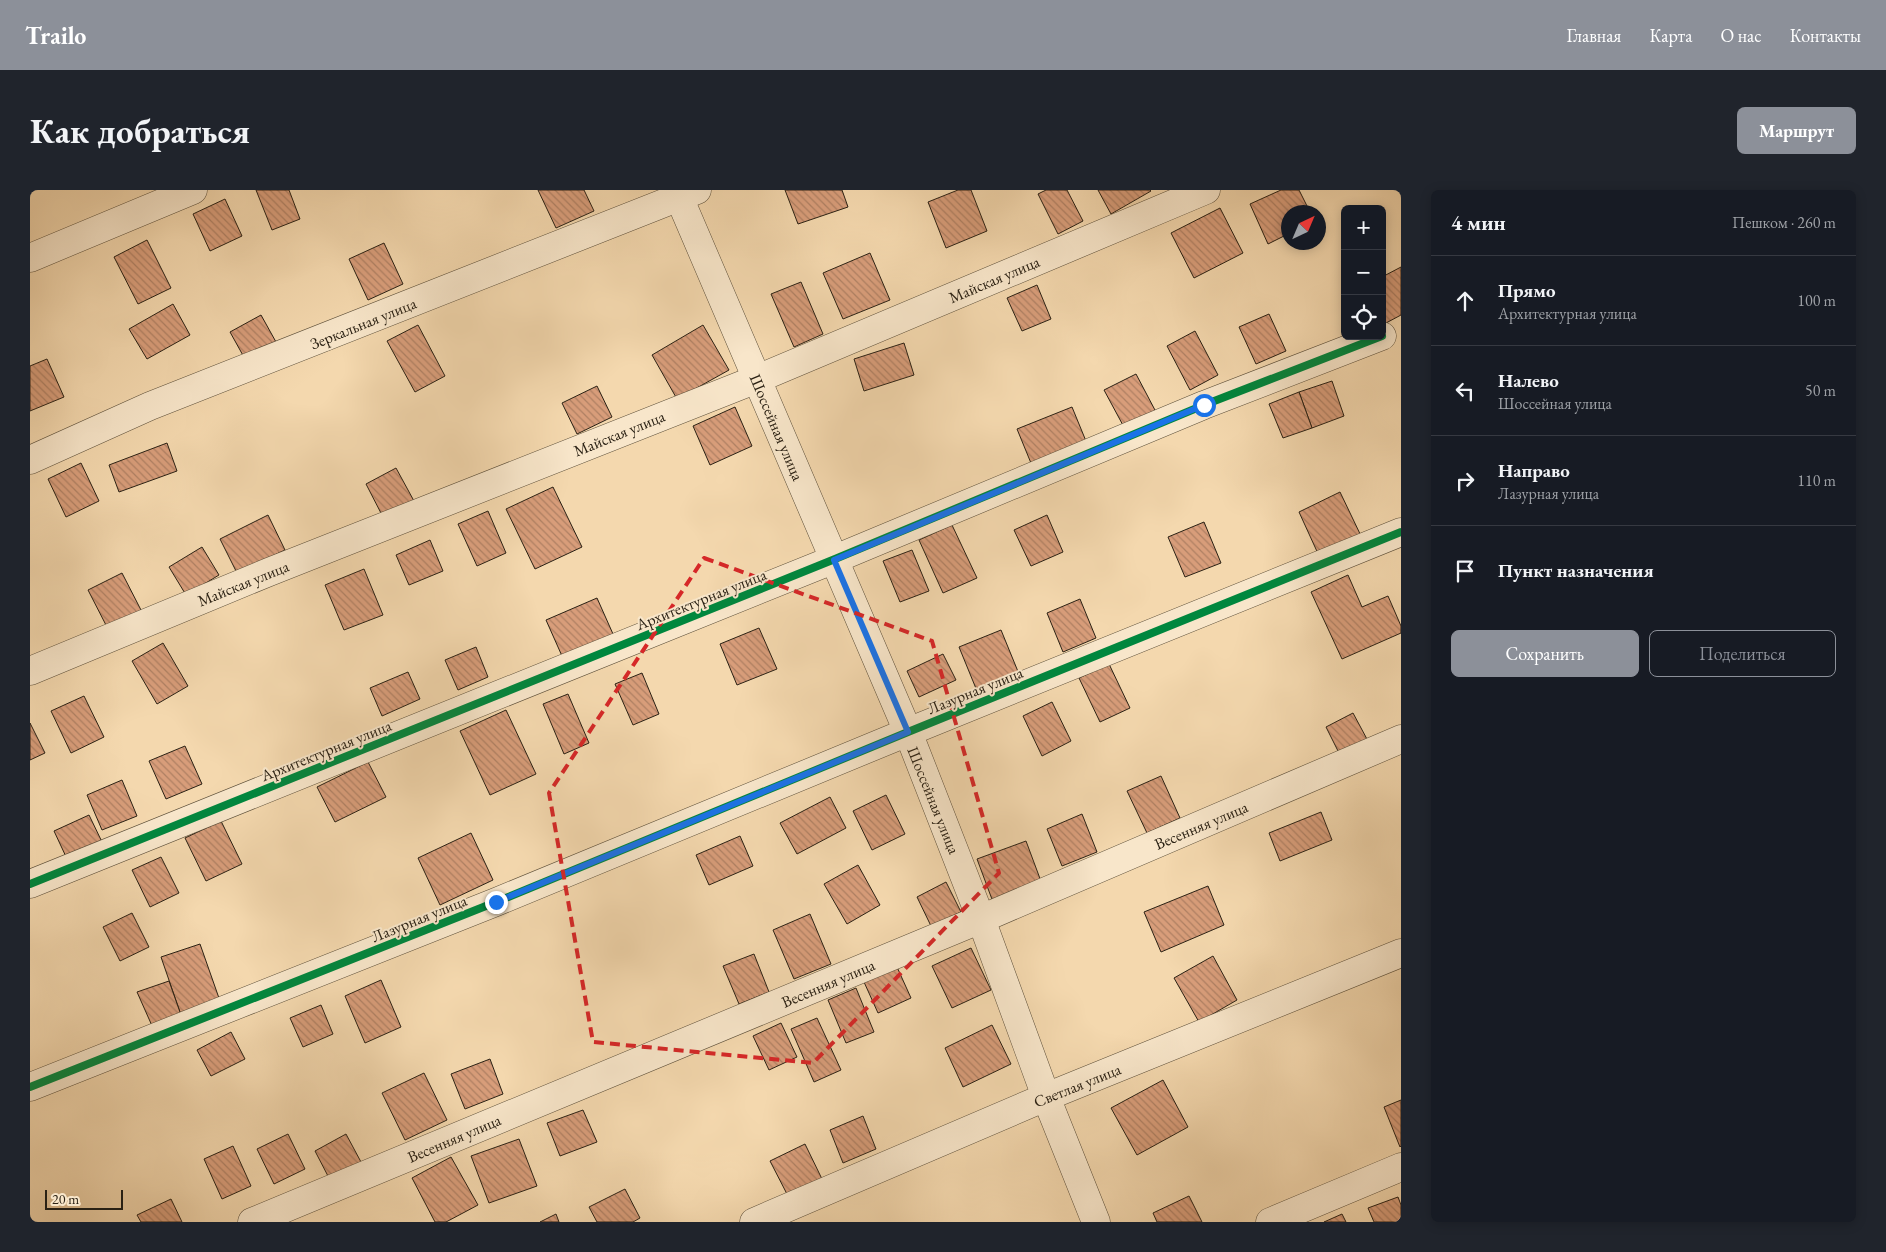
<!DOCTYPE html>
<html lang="ru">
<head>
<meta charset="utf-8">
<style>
  body { margin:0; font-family:"EB Garamond",serif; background:#20242c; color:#f1f3f6 }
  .controls { position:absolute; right:15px; top:15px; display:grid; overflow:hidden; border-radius:8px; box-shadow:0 2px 12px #0003 }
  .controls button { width:45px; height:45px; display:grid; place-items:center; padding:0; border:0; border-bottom:1px solid #363941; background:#171b24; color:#f1f3f6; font:25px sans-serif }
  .compass { position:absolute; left:1251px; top:15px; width:45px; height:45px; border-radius:50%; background:#171b24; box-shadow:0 2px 12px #0003; rotate:44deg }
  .scale { position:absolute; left:15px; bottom:12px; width:78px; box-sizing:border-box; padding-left:5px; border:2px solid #2a2114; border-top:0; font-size:14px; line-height:18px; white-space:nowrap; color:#2a2114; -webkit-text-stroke:4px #f8e6ca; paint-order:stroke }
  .stop { position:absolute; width:15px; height:15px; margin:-11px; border:4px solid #1a73e8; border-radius:50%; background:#fff }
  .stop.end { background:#1a73e8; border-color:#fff; box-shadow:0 1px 5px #0008 }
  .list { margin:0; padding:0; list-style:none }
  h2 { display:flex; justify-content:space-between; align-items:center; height:65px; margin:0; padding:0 20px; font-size:21px }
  h2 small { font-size:16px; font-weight:400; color:#9ea1a6 }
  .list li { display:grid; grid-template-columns:32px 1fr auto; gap:15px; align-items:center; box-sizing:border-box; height:90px; padding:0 20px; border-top:1px solid #363941 }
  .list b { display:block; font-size:19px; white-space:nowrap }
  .list p { margin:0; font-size:16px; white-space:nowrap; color:#9ea1a6 }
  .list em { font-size:16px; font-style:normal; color:#9ea1a6 }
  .actions { display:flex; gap:10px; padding:15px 20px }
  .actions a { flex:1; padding:11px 0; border:1px solid #8c9099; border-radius:8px; text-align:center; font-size:18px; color:#8c9099 }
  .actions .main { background:#8c9099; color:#fff }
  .icon { flex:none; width:28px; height:28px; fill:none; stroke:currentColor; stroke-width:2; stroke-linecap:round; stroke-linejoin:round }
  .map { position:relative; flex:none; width:1371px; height:1032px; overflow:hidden; border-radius:8px }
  header { display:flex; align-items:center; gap:30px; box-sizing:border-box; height:70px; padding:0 25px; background:#8c9099; color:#fff }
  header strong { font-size:24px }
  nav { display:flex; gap:28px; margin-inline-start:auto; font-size:18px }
  .intro { display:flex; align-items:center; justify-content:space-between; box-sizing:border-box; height:120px; padding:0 30px }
  h1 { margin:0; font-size:35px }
  .button { padding:12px 22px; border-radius:8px; background:#8c9099; color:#fff; font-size:18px; font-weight:700 }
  main { display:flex; gap:30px; padding:0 30px }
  aside { flex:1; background:#171b24; border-radius:8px; box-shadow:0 2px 12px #0003 }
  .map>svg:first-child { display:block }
  .building { fill:url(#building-back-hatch); stroke:#2a2114 }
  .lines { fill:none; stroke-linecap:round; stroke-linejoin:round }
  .street-casing { stroke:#5c4f3a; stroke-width:29 }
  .street { stroke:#f8e6ca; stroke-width:28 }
  .cycleway-casing { stroke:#f8e6ca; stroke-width:11 }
  .cycleway { stroke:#00873e; stroke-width:8 }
  .route { stroke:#1a73e8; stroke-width:6 }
  .marked { fill:none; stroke:#d62828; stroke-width:4; stroke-dasharray:10 6; stroke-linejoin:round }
  .labels { text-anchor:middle; stroke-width:4; stroke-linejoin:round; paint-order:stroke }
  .street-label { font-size:16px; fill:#2a2114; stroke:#f8e6ca }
</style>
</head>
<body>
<header>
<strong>Trailo</strong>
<nav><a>Главная</a><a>Карта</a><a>О нас</a><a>Контакты</a></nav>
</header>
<div class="intro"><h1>Как добраться</h1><a class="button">Маршрут</a></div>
<main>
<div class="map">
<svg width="1371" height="1032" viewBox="0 0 1371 1032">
  <defs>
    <pattern id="building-back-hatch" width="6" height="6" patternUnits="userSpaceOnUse" patternTransform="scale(1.25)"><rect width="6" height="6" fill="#d89d7a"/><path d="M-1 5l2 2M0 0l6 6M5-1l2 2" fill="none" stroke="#af8063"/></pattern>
  </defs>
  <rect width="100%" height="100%" fill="#f4d8ae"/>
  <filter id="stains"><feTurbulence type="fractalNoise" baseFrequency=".004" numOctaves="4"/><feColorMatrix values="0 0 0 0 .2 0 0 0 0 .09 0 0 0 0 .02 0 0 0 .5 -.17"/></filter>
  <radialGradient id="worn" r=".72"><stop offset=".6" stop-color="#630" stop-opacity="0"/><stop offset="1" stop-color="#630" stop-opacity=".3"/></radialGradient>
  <!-- building -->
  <g class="building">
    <polygon points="226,0 259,0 270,29 242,40"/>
    <polygon points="508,0 554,0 564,21 526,38"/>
    <polygon points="755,0 812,0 818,17 768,34"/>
    <polygon points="928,0 941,0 957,41 916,58 898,12"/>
    <polygon points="1016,0 1037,0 1053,31 1028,44 1008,4"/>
    <polygon points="1068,0 1120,0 1121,1 1081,24"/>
    <polygon points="1251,0 1269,0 1280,22 1258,22 1258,44 1238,54 1220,14"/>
    <polygon points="195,9 212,46 180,61 163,24"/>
    <polygon points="1190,18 1213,63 1164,88 1141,43"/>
    <polygon points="117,50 141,98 108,114 84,67"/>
    <polygon points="354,53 373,94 338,110 319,69"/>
    <polygon points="840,63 860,110 813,129 793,83"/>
    <polygon points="1371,77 1371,125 1356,133 1352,126 1352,87"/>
    <polygon points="771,92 793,144 764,157 741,104"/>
    <polygon points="1007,95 1021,129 992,141 977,108"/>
    <polygon points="143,114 160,145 117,169 99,139"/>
    <polygon points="1239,124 1256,161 1226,174 1209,137"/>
    <polygon points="231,125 246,152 215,169 200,142"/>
    <polygon points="388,135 415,186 385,202 357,151"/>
    <polygon points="673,135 699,180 647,209 622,165"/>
    <polygon points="1165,141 1188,185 1160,200 1137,156"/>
    <polygon points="874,153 884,185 834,201 824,169"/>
    <polygon points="17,169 34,207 0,221 0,176"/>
    <polygon points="1106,184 1126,222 1095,239 1074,200"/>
    <polygon points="1302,191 1314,226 1282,238 1269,202"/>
    <polygon points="567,196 582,227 547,244 532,213"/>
    <polygon points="1269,202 1282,238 1253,248 1239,214"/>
    <polygon points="705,217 722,256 680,275 663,236"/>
    <polygon points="1042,217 1058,256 1003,278 987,239"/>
    <polygon points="137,253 147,281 89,302 79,275"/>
    <polygon points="51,273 69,311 36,327 18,289"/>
    <polygon points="366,278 384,311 353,327 336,294"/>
    <polygon points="523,297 552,357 505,379 476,319"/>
    <polygon points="1310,302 1332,348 1290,368 1269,322"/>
    <polygon points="458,321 476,363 447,376 428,334"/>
    <polygon points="238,325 255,360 207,383 190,349"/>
    <polygon points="1017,325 1033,362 1001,376 984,340"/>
    <polygon points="1174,332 1191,373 1155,387 1138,347"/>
    <polygon points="922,335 947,388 913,403 889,350"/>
    <polygon points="400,350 413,381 379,395 366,365"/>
    <polygon points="172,357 189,385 156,405 139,377"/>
    <polygon points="882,360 899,401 870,412 853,371"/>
    <polygon points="334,379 353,425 314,440 295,395"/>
    <polygon points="92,383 112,422 78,439 58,400"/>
    <polygon points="1318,385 1332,417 1358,406 1371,436 1371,443 1312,469 1281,402"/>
    <polygon points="567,408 583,444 532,466 516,430"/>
    <polygon points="1050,409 1066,448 1033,462 1017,423"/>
    <polygon points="729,438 747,479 707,495 690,454"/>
    <polygon points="971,440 989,484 947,501 929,457"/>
    <polygon points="133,453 158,496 127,514 102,471"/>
    <polygon points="446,457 458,487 428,500 415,470"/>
    <polygon points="913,464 926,490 889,507 877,481"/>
    <polygon points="1079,474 1100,518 1070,532 1049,488"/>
    <polygon points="378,482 390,509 352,526 340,498"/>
    <polygon points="612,483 629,524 603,535 585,494"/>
    <polygon points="538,504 559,553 534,564 513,514"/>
    <polygon points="54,506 74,547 41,563 21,521"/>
    <polygon points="1022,512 1041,551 1012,566 993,526"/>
    <polygon points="476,520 506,584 460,605 430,541"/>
    <polygon points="1323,523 1338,551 1310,565 1296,537"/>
    <polygon points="0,533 15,563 0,570"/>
    <polygon points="155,556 172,594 136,609 119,571"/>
    <polygon points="338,572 356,607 305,632 287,597"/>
    <polygon points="1131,586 1150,628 1117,643 1097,601"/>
    <polygon points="92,590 107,626 72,640 57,605"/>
    <polygon points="856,605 875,644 842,660 823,621"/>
    <polygon points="800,607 816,638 767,664 750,633"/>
    <polygon points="1291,622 1302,650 1250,671 1239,643"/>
    <polygon points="1052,624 1067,662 1032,676 1017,639"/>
    <polygon points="59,625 73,654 38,671 24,641"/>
    <polygon points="191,631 212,674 176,691 155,648"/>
    <polygon points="441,643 463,690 410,715 388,668"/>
    <polygon points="710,646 723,676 679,695 666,665"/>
    <polygon points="996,651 1012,694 963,712 947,669"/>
    <polygon points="131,667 149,703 120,717 102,680"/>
    <polygon points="828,675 850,715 817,734 794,694"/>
    <polygon points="916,692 931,722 901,736 887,707"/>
    <polygon points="1178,696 1194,735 1131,762 1114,722"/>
    <polygon points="102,723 119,757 90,771 73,737"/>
    <polygon points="780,724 801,774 764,789 743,740"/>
    <polygon points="170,754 190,811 151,825 131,767"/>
    <polygon points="941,758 961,800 922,818 902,776"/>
    <polygon points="724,764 739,802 709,814 693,776"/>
    <polygon points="1183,766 1207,810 1169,832 1144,788"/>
    <polygon points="867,777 881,808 848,823 834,792"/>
    <polygon points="351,790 371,837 335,853 315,806"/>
    <polygon points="139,791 151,825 123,838 107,802"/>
    <polygon points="826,798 844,842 816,853 798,810"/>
    <polygon points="291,815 303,844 273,857 260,828"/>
    <polygon points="787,828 811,880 784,892 761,839"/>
    <polygon points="751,833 767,867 739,880 723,846"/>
    <polygon points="962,835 981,874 933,897 915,858"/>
    <polygon points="201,842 215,869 181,886 167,860"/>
    <polygon points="460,869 473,904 435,919 421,884"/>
    <polygon points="394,883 417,930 375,950 352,903"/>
    <polygon points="1133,890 1158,937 1107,965 1081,918"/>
    <polygon points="1371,910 1371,956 1370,957 1354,917"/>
    <polygon points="553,920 567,952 530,966 517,933"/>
    <polygon points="833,926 846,959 813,973 800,940"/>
    <polygon points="258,944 275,979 244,994 227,959"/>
    <polygon points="316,944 331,972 299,988 285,961"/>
    <polygon points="489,949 507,996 459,1013 441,966"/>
    <polygon points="775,954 792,989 758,1006 740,971"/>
    <polygon points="203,956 221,996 192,1009 174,969"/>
    <polygon points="421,967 448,1015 416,1032 405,1032 382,988"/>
    <polygon points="595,999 610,1028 603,1032 567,1032 559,1017"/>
    <polygon points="1159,1006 1172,1032 1127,1032 1123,1023"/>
    <polygon points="1368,1007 1371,1015 1371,1032 1344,1032 1338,1018"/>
    <polygon points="141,1009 152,1032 111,1032 107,1025"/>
    <polygon points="526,1024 529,1032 510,1032"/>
    <polygon points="1312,1024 1316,1032 1294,1032"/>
  </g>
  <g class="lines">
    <!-- street casing -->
    <g class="street-casing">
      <g id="street">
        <polyline points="646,0 878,542 951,729 1016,907 1066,1032"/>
        <polyline points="0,68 163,0"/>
        <polyline points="0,270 120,216 667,0"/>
        <polyline points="0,481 239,382 727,189 1176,0"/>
        <polyline points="0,694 805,369 1174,215 1352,146"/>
        <polyline points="0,897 466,712 878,542 1371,342"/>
        <polyline points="222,1032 951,729 1371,549"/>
        <polyline points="724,1032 1016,907 1371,763"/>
        <polyline points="1240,1032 1371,977"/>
      </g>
    </g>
    <!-- street -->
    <use href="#street" class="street"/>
    <!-- cycleway casing -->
    <g class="cycleway-casing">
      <g id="cycleway">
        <polyline points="0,694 805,369 1174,215 1352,146"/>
        <polyline points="0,897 466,712 878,542 1371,342"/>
      </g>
    </g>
    <!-- cycleway -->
    <use href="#cycleway" class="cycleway"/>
  </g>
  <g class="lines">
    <!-- route -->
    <polyline class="route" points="466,712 878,542 804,370 1174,215"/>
  </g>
  <!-- marked area -->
  <path class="marked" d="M674 368 902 451 969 683 783 873 563 852 519 603Z"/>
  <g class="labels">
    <!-- street labels -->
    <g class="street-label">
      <text transform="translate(964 89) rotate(-23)" y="6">Майская улица</text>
      <text transform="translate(333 133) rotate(-22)" y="6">Зеркальная улица</text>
      <text transform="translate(747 237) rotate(67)" y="6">Шоссейная улица</text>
      <text transform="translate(589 243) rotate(-22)" y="6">Майская улица</text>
      <text transform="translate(213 393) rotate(-22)" y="6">Майская улица</text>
      <text transform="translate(671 409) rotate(-22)" y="6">Архитектурная улица</text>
      <text transform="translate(945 500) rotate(-22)" y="6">Лазурная улица</text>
      <text transform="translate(296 560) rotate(-22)" y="6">Архитектурная улица</text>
      <text transform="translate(904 610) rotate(68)" y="6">Шоссейная улица</text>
      <text transform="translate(1171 635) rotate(-23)" y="6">Весенняя улица</text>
      <text transform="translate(389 728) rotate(-22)" y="6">Лазурная улица</text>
      <text transform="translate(798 793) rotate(-23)" y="6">Весенняя улица</text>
      <text transform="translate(1047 895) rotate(-22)" y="6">Светлая улица</text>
      <text transform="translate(424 948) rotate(-23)" y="6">Весенняя улица</text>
    </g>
  </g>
  <rect width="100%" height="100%" filter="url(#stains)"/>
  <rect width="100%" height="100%" fill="url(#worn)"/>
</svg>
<div class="controls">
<button>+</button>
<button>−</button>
<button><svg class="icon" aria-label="locate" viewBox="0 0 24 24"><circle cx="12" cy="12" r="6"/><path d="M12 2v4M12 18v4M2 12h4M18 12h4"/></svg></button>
</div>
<svg class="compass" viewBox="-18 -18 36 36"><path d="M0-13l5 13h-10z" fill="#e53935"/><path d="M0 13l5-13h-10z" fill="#9ea1a6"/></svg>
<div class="scale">20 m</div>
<div class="stop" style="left:1174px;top:215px"></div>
<div class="stop end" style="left:466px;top:712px"></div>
</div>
<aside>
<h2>4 мин<small>Пешком · 260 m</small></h2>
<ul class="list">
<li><svg class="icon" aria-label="ahead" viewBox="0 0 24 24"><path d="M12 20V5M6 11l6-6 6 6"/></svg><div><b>Прямо</b><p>Архитектурная улица</p></div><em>100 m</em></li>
<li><svg class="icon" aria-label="left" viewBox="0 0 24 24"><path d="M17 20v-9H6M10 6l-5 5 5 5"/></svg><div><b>Налево</b><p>Шоссейная улица</p></div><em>50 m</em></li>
<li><svg class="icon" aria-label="right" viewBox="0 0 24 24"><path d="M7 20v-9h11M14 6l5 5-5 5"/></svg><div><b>Направо</b><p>Лазурная улица</p></div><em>110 m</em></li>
<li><svg class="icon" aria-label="arrive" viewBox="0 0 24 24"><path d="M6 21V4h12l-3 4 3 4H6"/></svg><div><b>Пункт назначения</b></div></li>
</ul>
<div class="actions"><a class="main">Сохранить</a><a>Поделиться</a></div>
</aside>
</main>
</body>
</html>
